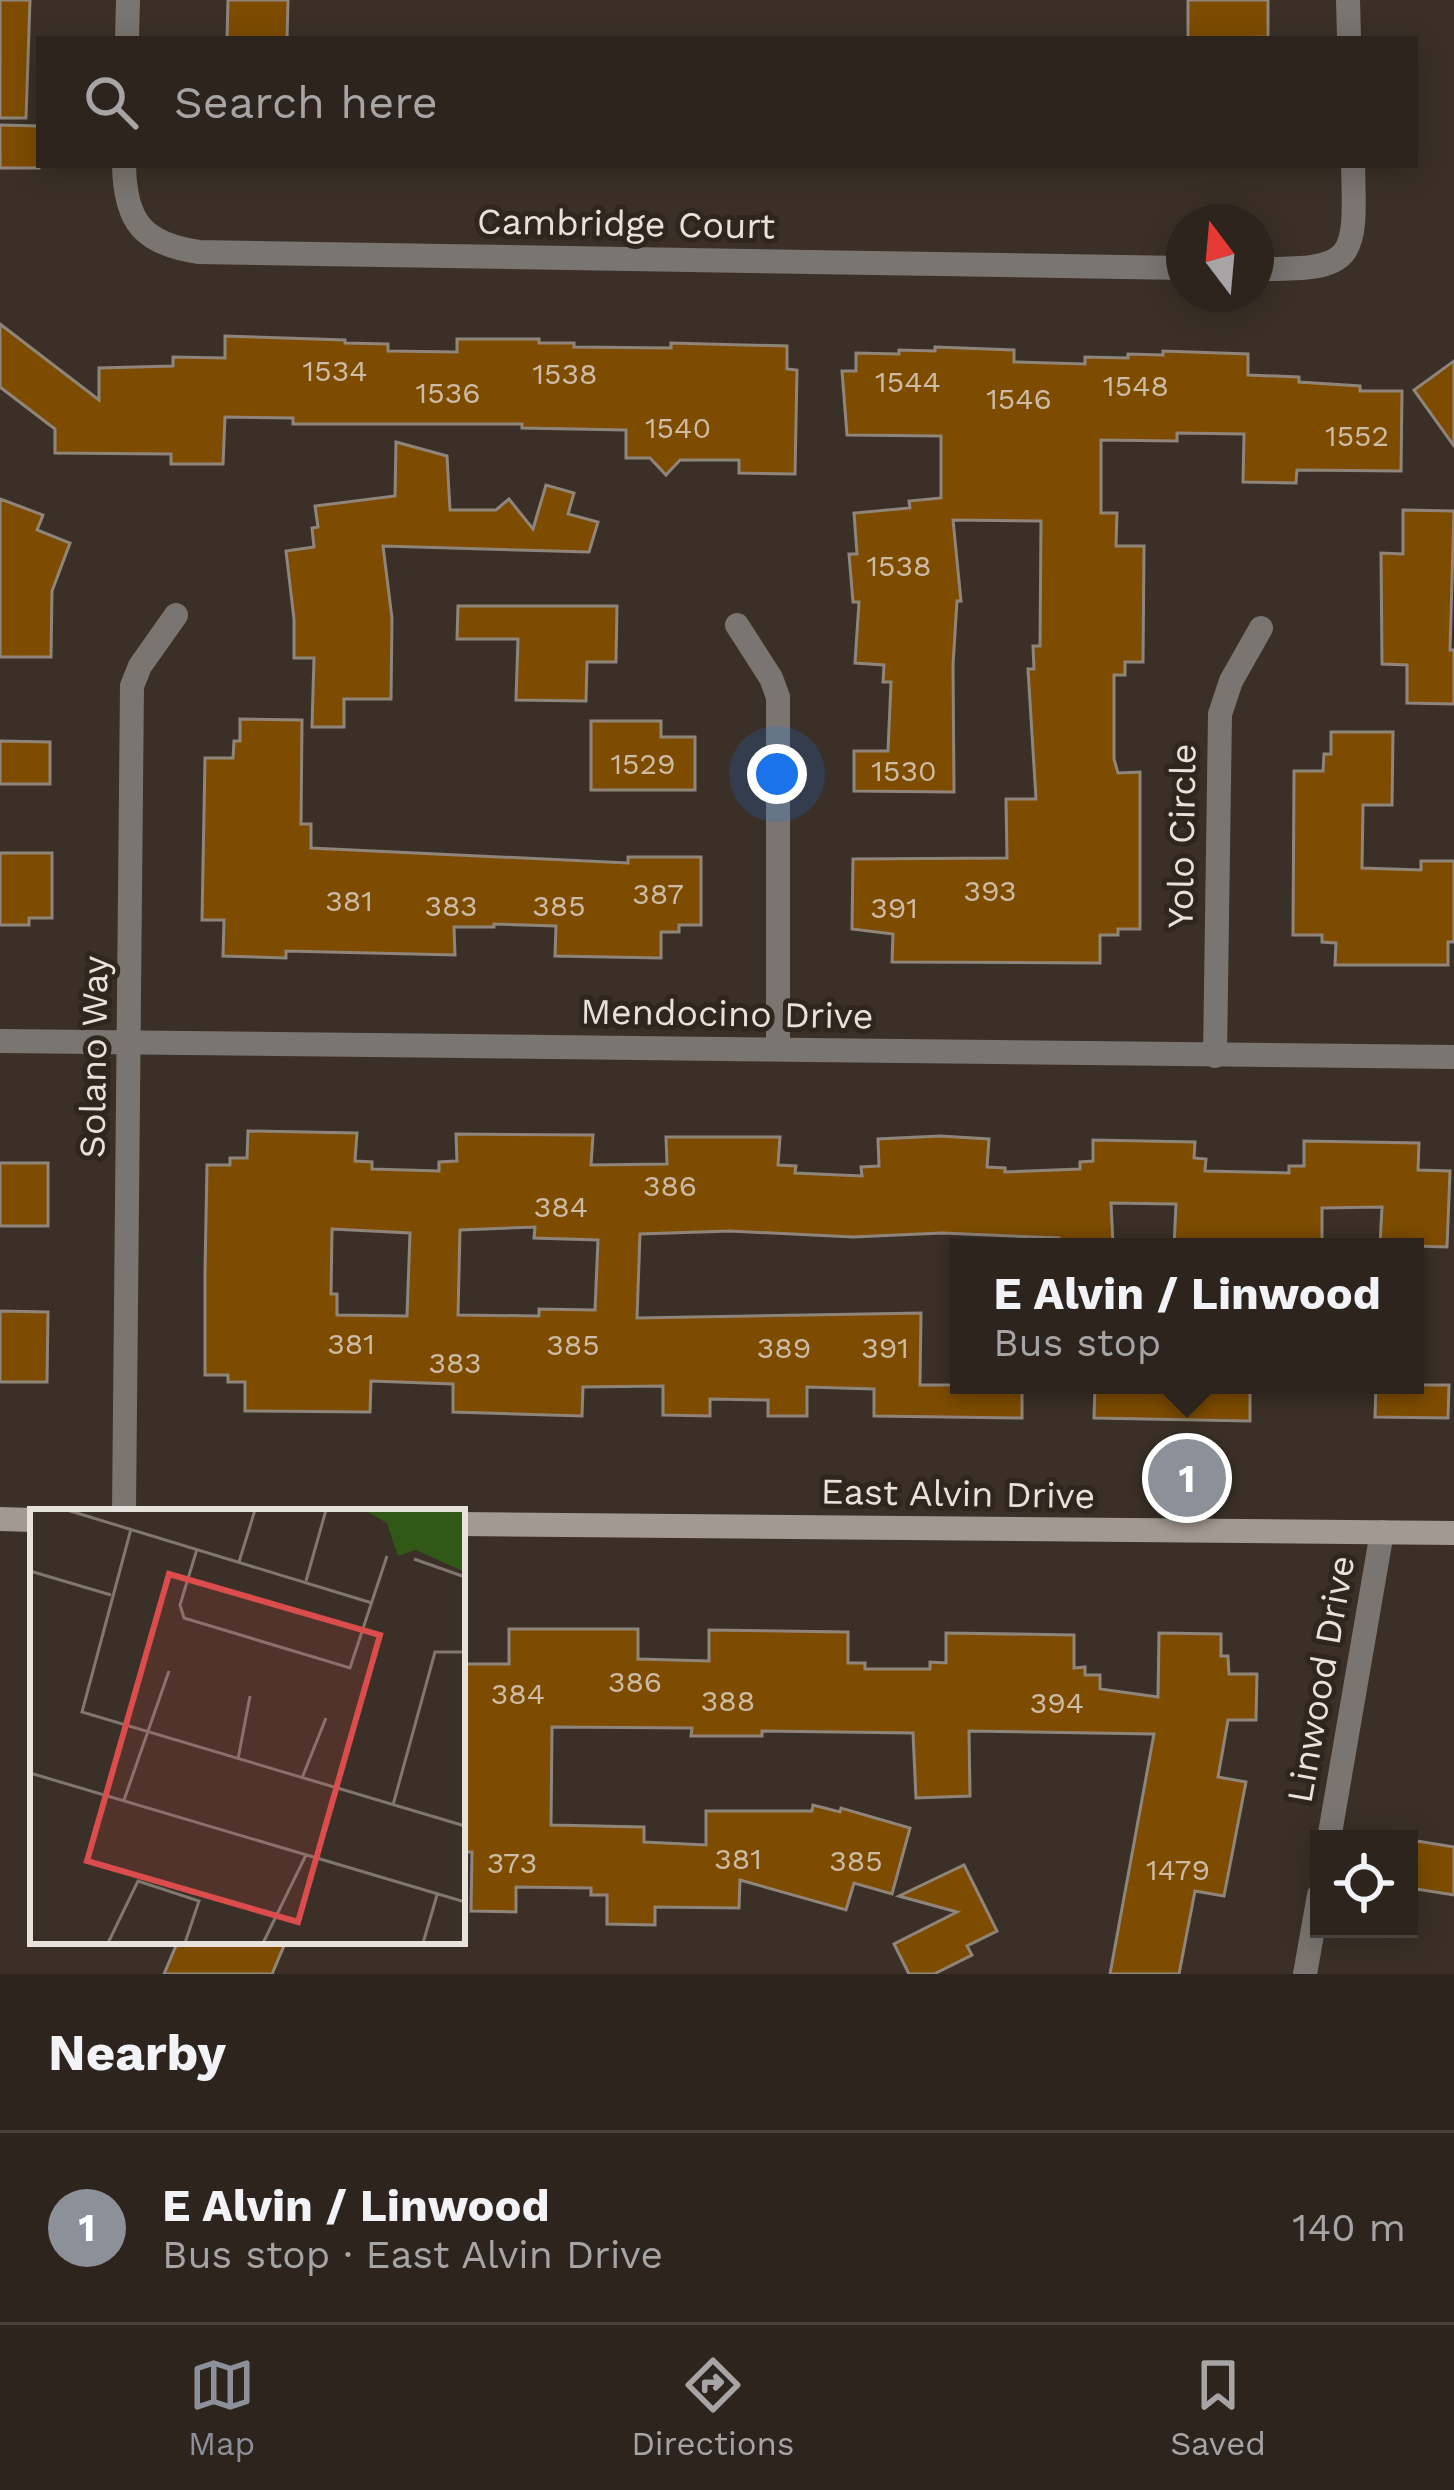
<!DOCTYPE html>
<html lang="en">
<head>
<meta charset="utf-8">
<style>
  body { margin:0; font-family:"Work Sans",sans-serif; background:#342c26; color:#f1f3f6 }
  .controls { position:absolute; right:36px; bottom:36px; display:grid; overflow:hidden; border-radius:0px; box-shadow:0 6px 30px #0003 }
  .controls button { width:108px; height:108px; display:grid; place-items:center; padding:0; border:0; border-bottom:3px solid #48413b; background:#2c241d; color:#f1f3f6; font:60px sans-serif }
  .compass { position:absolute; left:1166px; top:204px; width:108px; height:108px; border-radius:50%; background:#2c241d; box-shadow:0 6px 30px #0003; rotate:344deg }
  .you { position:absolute; left:777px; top:774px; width:42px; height:42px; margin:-30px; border:9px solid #fff; border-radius:50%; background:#1a73e8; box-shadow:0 0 0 18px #1a73e833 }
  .badge { display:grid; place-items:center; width:78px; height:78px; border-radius:50%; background:#8c9099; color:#fff; font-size:39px; font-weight:700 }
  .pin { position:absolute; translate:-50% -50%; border:6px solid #fff; box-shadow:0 3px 12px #0006 }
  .popup { position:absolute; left:950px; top:1238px; width:474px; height:156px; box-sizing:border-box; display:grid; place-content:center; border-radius:0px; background:#2c241d; filter:drop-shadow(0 3px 9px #0005); font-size:39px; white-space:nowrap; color:#a6a4a4 }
  .popup b { font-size:45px; color:#f1f3f6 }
  .popup::after { content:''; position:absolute; left:50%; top:100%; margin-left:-24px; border:24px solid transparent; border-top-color:#2c241d }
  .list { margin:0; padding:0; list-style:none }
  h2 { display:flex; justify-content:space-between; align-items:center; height:156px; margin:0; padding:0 48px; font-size:51px }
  h2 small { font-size:39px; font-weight:400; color:#a6a4a4 }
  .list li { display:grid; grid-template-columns:78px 1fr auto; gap:36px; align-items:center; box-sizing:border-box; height:192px; padding:0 48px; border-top:3px solid #48413b }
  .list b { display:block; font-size:45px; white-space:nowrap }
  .list p { margin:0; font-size:39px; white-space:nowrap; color:#a6a4a4 }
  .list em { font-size:39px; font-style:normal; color:#a6a4a4 }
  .icon { flex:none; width:66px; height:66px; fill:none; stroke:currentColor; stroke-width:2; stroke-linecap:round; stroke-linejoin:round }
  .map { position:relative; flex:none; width:1454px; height:1974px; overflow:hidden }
  .search { position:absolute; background:#2c241d; box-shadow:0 6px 30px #0003; left:36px; right:36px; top:36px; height:132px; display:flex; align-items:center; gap:30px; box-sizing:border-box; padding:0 42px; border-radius:0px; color:#a6a4a4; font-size:45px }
  .sheet { height:348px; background:#2c241d }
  nav { display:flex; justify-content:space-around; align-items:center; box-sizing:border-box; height:168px; border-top:3px solid #48413b; background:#2c241d; font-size:33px; color:#a6a4a4 }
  nav a { display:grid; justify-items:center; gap:6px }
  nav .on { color:#8c9099 }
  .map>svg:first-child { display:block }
  .building { fill:#7d4c01; stroke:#90857a; stroke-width:3; fill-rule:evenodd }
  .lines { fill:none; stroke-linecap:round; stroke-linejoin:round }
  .minor { stroke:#7a7570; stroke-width:24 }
  .tertiary { stroke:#7a7570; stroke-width:24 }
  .secondary { stroke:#a29a92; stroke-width:24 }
  .labels { text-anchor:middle; stroke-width:10; stroke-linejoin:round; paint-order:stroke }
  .number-label { font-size:30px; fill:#cdbca5 }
  .street-label { font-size:36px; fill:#e8e2dc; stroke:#2f261d }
  .inset-road { fill:none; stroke:#80776f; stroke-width:3 }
  .view { fill:#da4d4c; fill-opacity:0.15; stroke:#da4d4c; stroke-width:6 }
  .inset-edge { fill:none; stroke:#e8e2dc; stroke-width:6 }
</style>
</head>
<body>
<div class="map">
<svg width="1454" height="1974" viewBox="0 0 1454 1974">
  <rect width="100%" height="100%" fill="#3a3027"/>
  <!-- building -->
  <g class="building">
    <polygon points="0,0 30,0 26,118 0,118"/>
    <polygon points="228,0 288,0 287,39 227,39"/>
    <polygon points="1188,0 1268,0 1268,37 1188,39"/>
    <polygon points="0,125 39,126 39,168 0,168"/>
    <polygon points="0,324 99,400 99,368 173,366 173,357 225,358 225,336 345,340 345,343 388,344 388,351 457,352 457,339 539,339 539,343 574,343 574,347 671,348 671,343 787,346 787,369 797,370 795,474 739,473 739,460 680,460 666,475 650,458 626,458 626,430 522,428 522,424 293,424 293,418 225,417 223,464 171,464 171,454 55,453 55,429 0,387"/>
    <polygon points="935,347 1014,350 1014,362 1085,364 1085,357 1128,358 1128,354 1163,355 1163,351 1248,354 1248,375 1299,377 1299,382 1360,386 1360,391 1402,391 1401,471 1297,470 1296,483 1243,482 1244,434 1177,433 1177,441 1101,440 1101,513 1117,513 1116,546 1144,546 1143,662 1125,662 1125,675 1114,675 1114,759 1118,773 1140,772 1140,929 1118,929 1118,935 1100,935 1100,963 892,962 893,934 852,929 853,859 1007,858 1006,799 1036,799 1028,669 1034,669 1033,646 1040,646 1041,521 953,520 961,601 957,601 953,665 954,792 854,791 854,751 888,751 891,682 883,682 884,665 855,663 859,602 853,602 849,554 857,554 854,513 910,508 909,501 941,498 941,436 847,435 842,371 856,371 856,353 899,354 899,350 935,351"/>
    <polygon points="1454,361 1454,446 1414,390"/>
    <polygon points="396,442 447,456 450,510 496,510 509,499 533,529 546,485 574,493 568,514 598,522 589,552 383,546 392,618 391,699 344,699 344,727 312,727 314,658 294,658 294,619 286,551 314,547 312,528 318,527 315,506 395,496"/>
    <polygon points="0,499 43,515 37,530 70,543 52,591 51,657 0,657"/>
    <polygon points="1403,510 1454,511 1450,650 1454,650 1454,704 1407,703 1407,665 1382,664 1381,553 1403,554"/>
    <polygon points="458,606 617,606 616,662 587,662 586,701 516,700 518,639 457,639"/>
    <polygon points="240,719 302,720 301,824 311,824 311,848 628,863 628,857 701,857 701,925 679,925 679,932 661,932 661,958 555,956 556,926 494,924 494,927 454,927 455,955 286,951 286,958 223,956 224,920 202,920 205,758 233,758 234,741 240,741"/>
    <polygon points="591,721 661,721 661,737 695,737 695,790 591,790"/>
    <polygon points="1331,732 1393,732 1392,805 1363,805 1362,868 1421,870 1421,861 1454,861 1454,942 1448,942 1448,965 1335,965 1336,943 1322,942 1322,935 1293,935 1294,771 1323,771 1324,754 1331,754"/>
    <polygon points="0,741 50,742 50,784 0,784"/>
    <polygon points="0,853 52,853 52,918 29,918 29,925 0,925"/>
    <path d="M248 1131 357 1133 355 1161 372 1162V1169L439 1171V1162L457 1161 456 1134 593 1135 591 1165 667 1164 666 1137H780L778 1165 796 1166 795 1173 862 1176 861 1167 879 1166 878 1139 940 1136 989 1139 987 1167 1005 1168V1172L1080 1169V1162L1093 1161V1140L1195 1142 1194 1158 1206 1159 1205 1171 1289 1173V1166H1304V1141L1419 1143 1418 1170 1450 1171 1447 1247 1380 1245 1382 1207 1322 1208V1247H1174L1176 1204 1111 1203 1113 1245 1059 1247V1238L942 1233 853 1237 730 1231 640 1234 637 1318 921 1313 920 1385H1022V1418L874 1416V1389L807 1387V1416H768V1400L710 1399V1416L663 1415V1386L583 1387 582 1416 453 1412V1384L371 1381 370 1412 245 1411V1382H228V1375H205V1271L207 1165H230V1158H247ZM535 1227 534 1238 598 1240 595 1310 539 1309V1316L458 1315 460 1230ZM332 1229 410 1233 407 1316 337 1315V1294H331Z"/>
    <rect x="0" y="1163" width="48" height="63"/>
    <polygon points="0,1311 48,1312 47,1382 0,1382"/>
    <polygon points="1095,1385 1250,1385 1250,1421 1094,1418"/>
    <polygon points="1376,1385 1449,1385 1448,1418 1375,1417"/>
    <polygon points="509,1629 638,1629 638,1659 709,1661 709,1630 848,1632 848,1663 865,1663 865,1669 930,1669 930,1662 946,1663 946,1633 1074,1635 1074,1668 1085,1667 1085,1675 1100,1675 1100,1689 1158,1697 1159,1633 1221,1634 1221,1656 1228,1656 1229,1674 1257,1674 1256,1720 1228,1720 1218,1777 1246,1782 1224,1896 1195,1891 1179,1974 1110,1974 1154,1734 969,1731 970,1796 916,1798 913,1733 762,1731 762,1736 691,1736 692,1728 552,1727 551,1825 644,1827 644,1842 706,1845 706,1811 812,1811 813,1805 840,1812 841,1808 910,1828 892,1894 854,1883 846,1910 740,1880 739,1908 655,1907 655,1925 607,1924 607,1895 591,1895 591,1888 516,1887 516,1912 471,1911 472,1852 462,1852 462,1664 509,1664"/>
    <polygon points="1417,1841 1454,1847 1454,1895 1410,1888"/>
    <polygon points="964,1865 997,1931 967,1946 972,1955 934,1974 909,1974 894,1944 957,1912 899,1896"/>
    <polygon points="178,1941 286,1941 272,1974 164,1974"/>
  </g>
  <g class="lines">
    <!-- minor -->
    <g class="minor">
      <polyline points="1348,0 1349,39"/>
      <polyline points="127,39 128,0"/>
      <path d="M124 165C125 222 143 244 199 252L1184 268"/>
      <path d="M1256 269C1356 270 1356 261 1353 165"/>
      <polyline points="737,625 771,678 778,697 778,1049"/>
      <polyline points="0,1041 1454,1057"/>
      <polyline points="1215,1056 1220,714 1231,681 1261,628"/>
      <polyline points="124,1512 132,686 140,666 176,615"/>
    </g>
    <!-- tertiary -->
    <g class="tertiary">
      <polyline points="1329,1839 1382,1532"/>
      <polyline points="1305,1974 1319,1895"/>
    </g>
    <!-- secondary -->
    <g class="secondary">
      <polyline points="0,1519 33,1520"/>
      <polyline points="462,1524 1454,1533"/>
    </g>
  </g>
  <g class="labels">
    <!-- number labels -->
    <g class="number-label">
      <text x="335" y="381">1534</text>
      <text x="565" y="384">1538</text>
      <text x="908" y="392">1544</text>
      <text x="1136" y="396">1548</text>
      <text x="448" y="403">1536</text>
      <text x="1019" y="409">1546</text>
      <text x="678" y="438">1540</text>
      <text x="1357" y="446">1552</text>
      <text x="899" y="576">1538</text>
      <text x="643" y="774">1529</text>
      <text x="904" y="781">1530</text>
      <text x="990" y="901">393</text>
      <text x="658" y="904">387</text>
      <text x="349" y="911">381</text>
      <text x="451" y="916">383</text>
      <text x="559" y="916">385</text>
      <text x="894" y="918">391</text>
      <text x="670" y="1196">386</text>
      <text x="561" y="1217">384</text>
      <text x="351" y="1354">381</text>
      <text x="573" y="1355">385</text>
      <text x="784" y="1358">389</text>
      <text x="885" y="1358">391</text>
      <text x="455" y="1373">383</text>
      <text x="635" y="1692">386</text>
      <text x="518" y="1704">384</text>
      <text x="728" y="1711">388</text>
      <text x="1057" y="1713">394</text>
      <text x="738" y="1869">381</text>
      <text x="856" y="1871">385</text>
      <text x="512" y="1873">373</text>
      <text x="1178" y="1880">1479</text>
    </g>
    <!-- street labels -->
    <g class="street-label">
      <text transform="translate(626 223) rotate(1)" y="13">Cambridge Court</text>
      <text transform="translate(1181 836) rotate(-89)" y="13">Yolo Circle</text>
      <text transform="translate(727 1013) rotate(1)" y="13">Mendocino Drive</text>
      <text transform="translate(93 1057) rotate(-89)" y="13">Solano Way</text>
      <text transform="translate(958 1493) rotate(1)" y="13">East Alvin Drive</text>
      <text transform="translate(1320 1679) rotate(-80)" y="13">Linwood Drive</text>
    </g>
  </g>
  <!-- overview -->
  <g transform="translate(30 1509)">
    <rect width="435" height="435" fill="#3a3027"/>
    <path d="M334 1H435V63L386 41 368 47 357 14Z" fill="#325818"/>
    <path class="inset-road" d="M37 1 342 94M101 20 52 203 435 317M167 40 150 96 154 109 320 159 357 47M384 50 435 68M209 53 225 1M0 62 81 86M276 72 296 1M208 250 220 187M0 264 435 393M272 269 296 209M94 291 139 162M363 296 405 143H435M78 434 108 372 169 392 155 434M233 434 276 346M393 434 407 386"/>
    <path class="view" d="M139 65 350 126 268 413 57 352Z"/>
    <rect width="435" height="435" class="inset-edge"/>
  </g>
</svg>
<div class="controls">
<button><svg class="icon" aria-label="locate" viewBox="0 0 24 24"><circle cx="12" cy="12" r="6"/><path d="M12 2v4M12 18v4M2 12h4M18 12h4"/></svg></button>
</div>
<svg class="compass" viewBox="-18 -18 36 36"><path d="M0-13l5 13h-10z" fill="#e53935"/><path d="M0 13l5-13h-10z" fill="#a6a4a4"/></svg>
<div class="you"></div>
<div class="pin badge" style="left:1187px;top:1478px">1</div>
<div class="popup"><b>E Alvin / Linwood</b>Bus stop</div>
<div class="search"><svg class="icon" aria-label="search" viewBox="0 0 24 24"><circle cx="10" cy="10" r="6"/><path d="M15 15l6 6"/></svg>Search here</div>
</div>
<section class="sheet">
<h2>Nearby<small></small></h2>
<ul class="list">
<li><span class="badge">1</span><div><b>E Alvin / Linwood</b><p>Bus stop · East Alvin Drive</p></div><em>140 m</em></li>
</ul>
</section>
<nav>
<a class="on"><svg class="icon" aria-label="map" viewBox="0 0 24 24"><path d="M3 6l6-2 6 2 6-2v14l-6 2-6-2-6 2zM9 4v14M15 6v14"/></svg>Map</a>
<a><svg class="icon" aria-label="directions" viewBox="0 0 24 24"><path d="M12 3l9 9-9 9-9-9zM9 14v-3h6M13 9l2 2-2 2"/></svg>Directions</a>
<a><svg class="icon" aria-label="saved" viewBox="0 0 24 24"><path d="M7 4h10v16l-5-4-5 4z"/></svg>Saved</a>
</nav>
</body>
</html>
